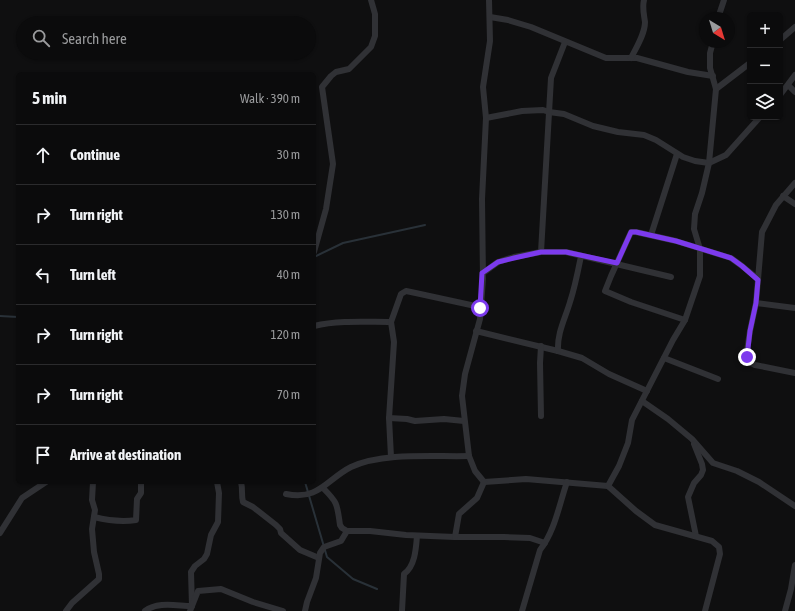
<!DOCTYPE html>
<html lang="en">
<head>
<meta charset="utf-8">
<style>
  body { margin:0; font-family:"Asap Condensed",sans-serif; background:#19191a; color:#f1f3f6 }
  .controls { position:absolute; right:12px; top:12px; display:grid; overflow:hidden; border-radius:6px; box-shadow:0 1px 3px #0004 }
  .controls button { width:36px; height:36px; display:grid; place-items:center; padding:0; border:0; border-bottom:1px solid #2b2b2d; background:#0b0b0c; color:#f1f3f6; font:20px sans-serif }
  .compass { position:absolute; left:699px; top:12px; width:36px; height:36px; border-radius:50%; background:#0b0b0c; box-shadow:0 1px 3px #0004; rotate:142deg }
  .stop { position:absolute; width:12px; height:12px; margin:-9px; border:3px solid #7c3aed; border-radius:50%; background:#fff }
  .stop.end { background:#7c3aed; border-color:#fff; box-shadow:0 1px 4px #0008 }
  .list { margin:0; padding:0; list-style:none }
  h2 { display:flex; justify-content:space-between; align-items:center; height:52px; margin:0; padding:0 16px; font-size:17px }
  h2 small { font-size:13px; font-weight:400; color:#9a9b9d }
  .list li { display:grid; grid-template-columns:26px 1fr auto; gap:12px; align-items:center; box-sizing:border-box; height:60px; padding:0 16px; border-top:1px solid #2b2b2d }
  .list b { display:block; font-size:15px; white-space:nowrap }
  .list em { font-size:13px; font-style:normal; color:#9a9b9d }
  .icon { flex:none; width:22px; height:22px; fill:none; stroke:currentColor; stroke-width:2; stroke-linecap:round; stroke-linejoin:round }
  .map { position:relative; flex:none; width:795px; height:611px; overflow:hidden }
  .search { position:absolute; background:#0b0b0c; box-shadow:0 1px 3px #0004; left:16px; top:16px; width:300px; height:44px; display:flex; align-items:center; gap:10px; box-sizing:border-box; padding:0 14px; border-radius:22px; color:#9a9b9d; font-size:15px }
  .panel { position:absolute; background:#0b0b0c; box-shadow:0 1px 3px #0004; left:16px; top:72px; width:300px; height:412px; border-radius:6px }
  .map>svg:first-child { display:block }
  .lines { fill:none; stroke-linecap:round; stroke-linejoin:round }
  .stream { stroke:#293138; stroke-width:2 }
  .street { stroke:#303135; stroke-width:6 }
  .route { stroke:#7c3aed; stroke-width:5 }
</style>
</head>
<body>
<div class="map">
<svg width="795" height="611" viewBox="0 0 795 611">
  <rect width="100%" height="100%" fill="#0f0f10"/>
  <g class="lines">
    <!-- stream -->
    <g class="stream">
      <polyline points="314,257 343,243 425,225"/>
      <polyline points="0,316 18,317"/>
      <polyline points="305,482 327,557 353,579 377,589"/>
    </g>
    <!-- street -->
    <g class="street">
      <polyline points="490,17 508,20 531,27 606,58 637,58 688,72 713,76"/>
      <polyline points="718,18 724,0"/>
      <polyline points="780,40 795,27"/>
      <path d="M631 58C636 48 645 34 645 22 644 14 642 8 644 0"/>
      <polyline points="788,85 795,92"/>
      <polyline points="716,89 750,63"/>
      <polyline points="780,95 795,75"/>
      <polyline points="486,118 522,111 543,110 549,112 564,114 593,126 618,132 644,135 656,140 683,157 695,161 709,163 726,155 760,117"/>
      <polyline points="795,183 776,205 762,232 756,303 750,331 747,351 747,357 749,362 755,365 795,373"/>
      <polyline points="783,196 795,204"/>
      <polyline points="651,235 677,154"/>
      <polyline points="314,252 326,209 333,164 322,87 331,76 336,72 349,69 371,47 375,36 375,14 371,0"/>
      <polyline points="541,252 551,78 565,42"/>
      <polyline points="483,273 498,262 514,257 541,252 566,252 671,277"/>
      <polyline points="756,303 795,308"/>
      <polyline points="685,320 631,302 605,291 611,276 631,232 636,232 676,241 731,258 742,266 758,279"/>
      <path d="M314 326C339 320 365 322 391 322"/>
      <polyline points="476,331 558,351 582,358 609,374 647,391"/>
      <polyline points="541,346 540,363 541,416"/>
      <path d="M558 351C557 333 565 319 570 302 575 287 578 271 581 256"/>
      <polyline points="664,358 718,379"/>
      <polyline points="642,401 668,419 692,439 713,463 737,471 759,482 795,506"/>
      <polyline points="389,418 407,419 415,421 444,419 464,421"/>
      <polyline points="694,444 702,464 703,470 701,475 694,483 688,497 696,536"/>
      <polyline points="391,457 389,418 394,342 391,322 401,294 406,291 411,292 480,307"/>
      <path d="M241 482C243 489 241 495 243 502L253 507 276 525 280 529 281 533 300 550 319 558"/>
      <polyline points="484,482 475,471 469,456 462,396 465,374 480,319 483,279 482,199 486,118 483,87 490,41 489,0"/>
      <polyline points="484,482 526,479 608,486 636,511 655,525 712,541 719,547 720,554 705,611"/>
      <polyline points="608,486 619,466 628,443 632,420 673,340 685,320 700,276 700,249 694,229 695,214 702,193 709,163 716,89 710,68 710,53 713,42"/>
      <path d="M323 488C338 503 337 504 340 525L342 528 347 531H370L406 535 455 537H504L530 538 545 543"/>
      <path d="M286 494C319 501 327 479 351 467 384 452 434 457 469 456"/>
      <path d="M94 517C106 520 123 522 136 520L137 499 141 493V482"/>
      <polyline points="0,533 22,498 46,482"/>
      <polyline points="455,537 459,514 477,498 484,482"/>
      <polyline points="66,611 72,603 99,579 99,574 94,552 92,529 95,510 92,500 93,482"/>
      <path d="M145 611C158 601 177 606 192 606L191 572 195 566 204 559 207 554 211 535 218 522 219 493 217 482"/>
      <polyline points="190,611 198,591 221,589 253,602 283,611"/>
      <polyline points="305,611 307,602 316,578 320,553 324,547 341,541 347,531"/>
      <path d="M402 611 404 574C415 566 416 549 417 536"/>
      <path d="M522 611 540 550C555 531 559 505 567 482"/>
      <polyline points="785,611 791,589 795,565"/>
    </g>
  </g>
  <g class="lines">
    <!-- route -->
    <polyline class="route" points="480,308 482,273 498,262 514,258 541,252 566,252 617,263 631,232 636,232 676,241 731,258 742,266 758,280 756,303 750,331 747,357"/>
  </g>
</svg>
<div class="controls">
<button>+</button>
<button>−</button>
<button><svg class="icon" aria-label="layers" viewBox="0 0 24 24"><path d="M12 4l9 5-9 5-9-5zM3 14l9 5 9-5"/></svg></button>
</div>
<svg class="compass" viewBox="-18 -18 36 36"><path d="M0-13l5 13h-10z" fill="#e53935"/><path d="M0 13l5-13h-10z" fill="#9a9b9d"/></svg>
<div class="stop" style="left:480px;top:308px"></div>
<div class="stop end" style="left:747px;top:357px"></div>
<div class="search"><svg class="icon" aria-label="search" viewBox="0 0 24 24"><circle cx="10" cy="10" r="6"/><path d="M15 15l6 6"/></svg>Search here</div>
<section class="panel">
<h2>5 min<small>Walk · 390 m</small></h2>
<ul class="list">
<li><svg class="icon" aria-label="ahead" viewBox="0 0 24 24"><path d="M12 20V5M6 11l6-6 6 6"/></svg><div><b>Continue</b></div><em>30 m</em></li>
<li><svg class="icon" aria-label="right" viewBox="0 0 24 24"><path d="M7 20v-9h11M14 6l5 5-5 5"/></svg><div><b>Turn right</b></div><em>130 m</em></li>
<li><svg class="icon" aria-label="left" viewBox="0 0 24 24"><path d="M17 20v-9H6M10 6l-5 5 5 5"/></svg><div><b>Turn left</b></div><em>40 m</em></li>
<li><svg class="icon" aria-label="right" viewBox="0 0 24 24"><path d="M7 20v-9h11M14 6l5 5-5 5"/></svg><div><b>Turn right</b></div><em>120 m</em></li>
<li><svg class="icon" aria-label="right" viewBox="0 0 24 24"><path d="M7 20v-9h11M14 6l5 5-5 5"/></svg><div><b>Turn right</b></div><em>70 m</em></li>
<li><svg class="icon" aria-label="arrive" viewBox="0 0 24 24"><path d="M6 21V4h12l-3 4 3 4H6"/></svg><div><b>Arrive at destination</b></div></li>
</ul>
</section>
</div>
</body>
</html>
